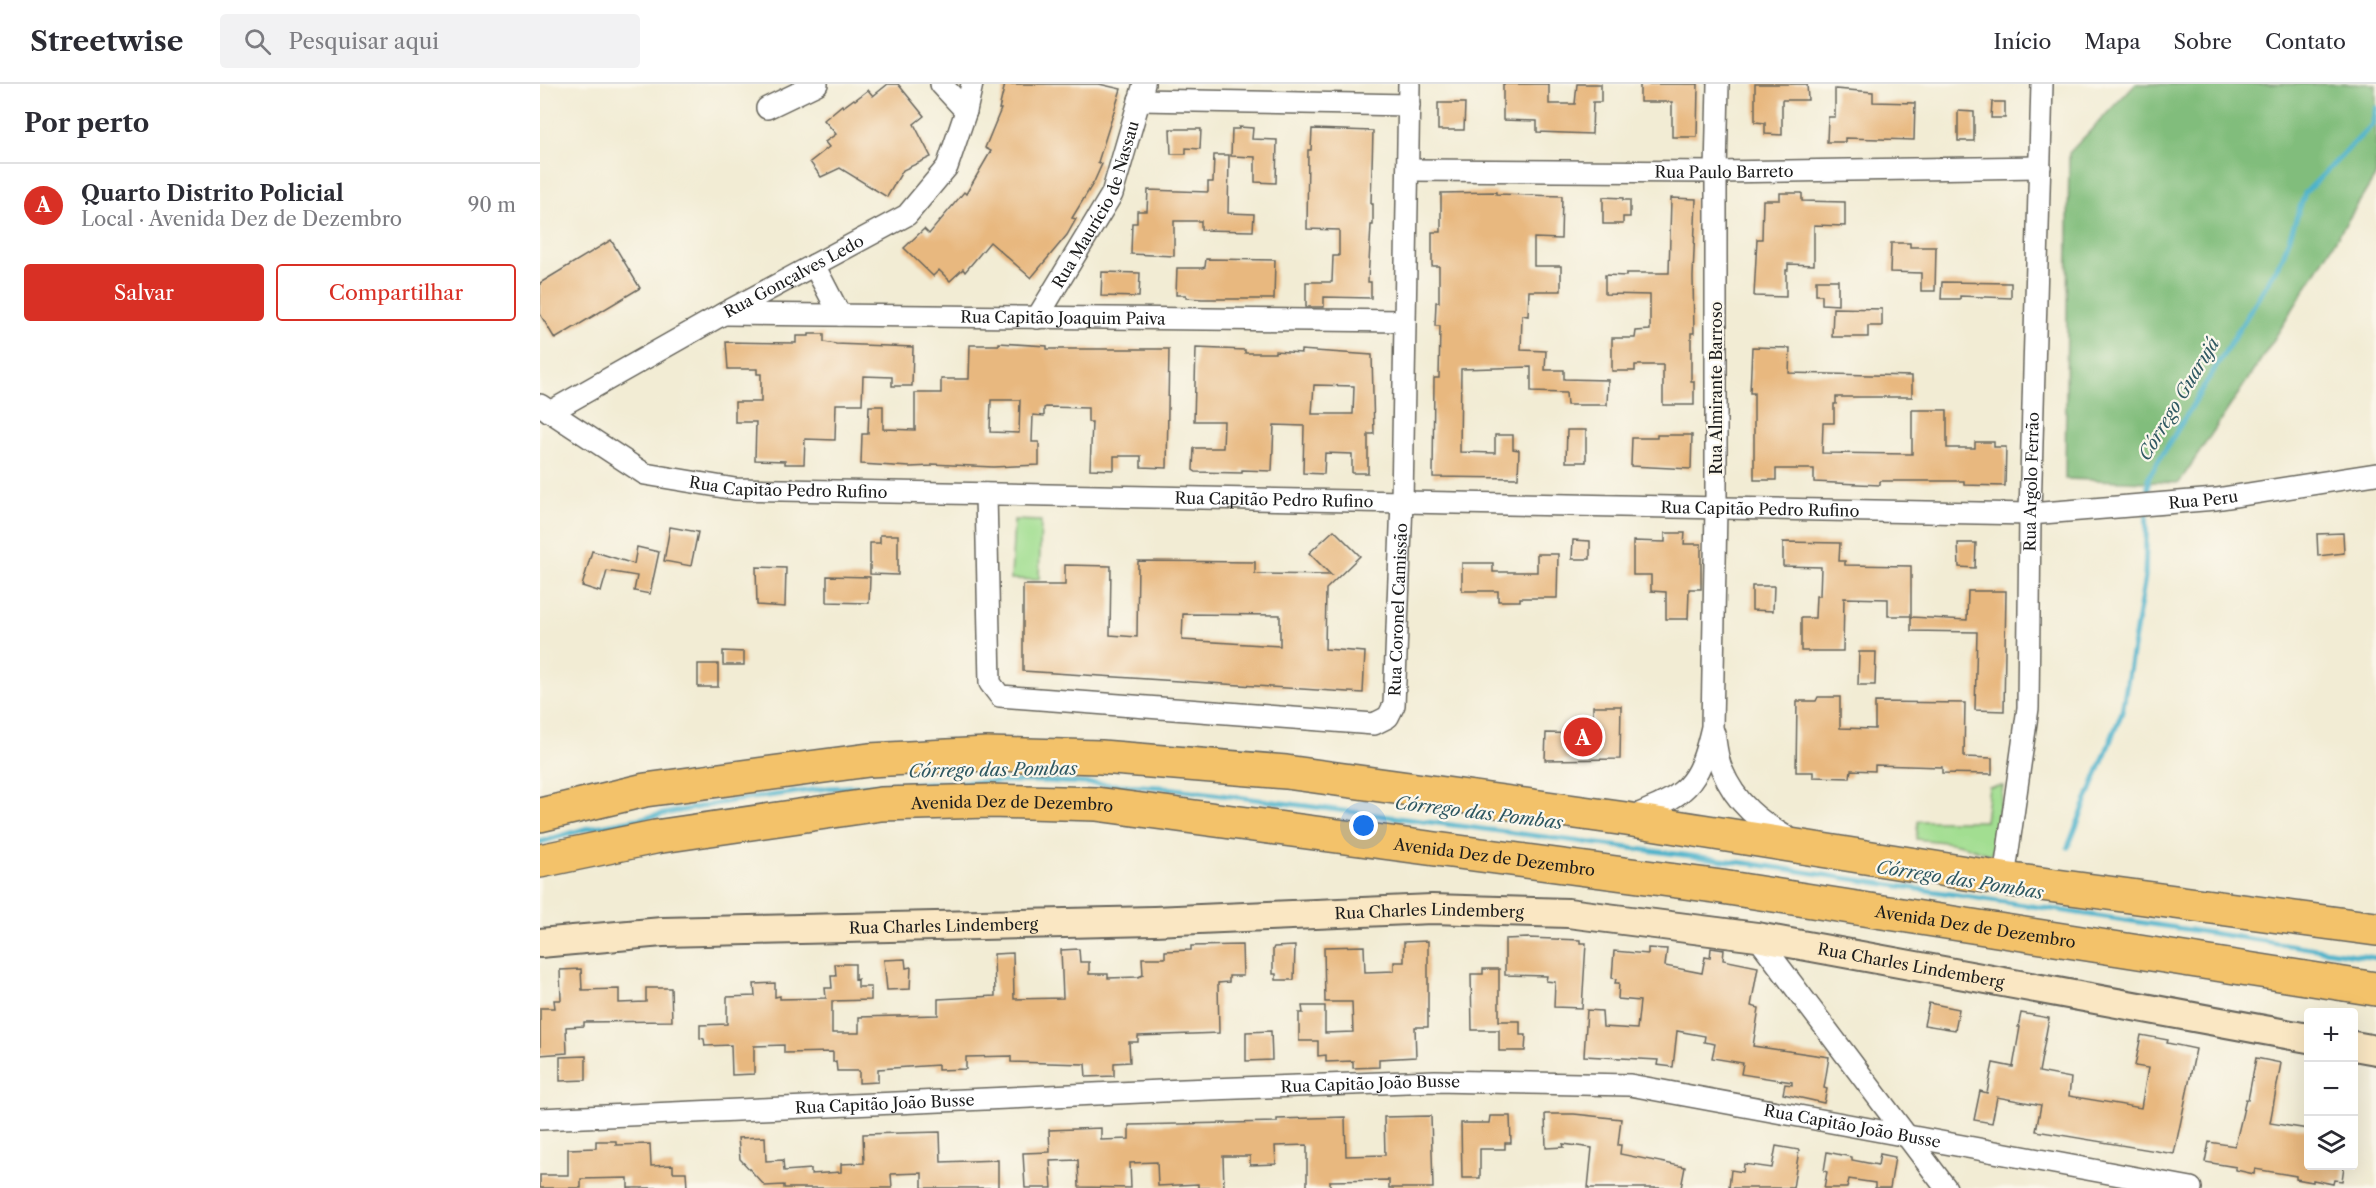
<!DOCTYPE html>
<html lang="pt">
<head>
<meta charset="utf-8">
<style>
  body { margin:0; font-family:"Libre Caslon Text",serif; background:#f2f2f3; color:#2b2b33 }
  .controls { position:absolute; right:18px; bottom:18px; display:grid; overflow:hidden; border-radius:6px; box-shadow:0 6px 24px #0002 }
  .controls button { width:54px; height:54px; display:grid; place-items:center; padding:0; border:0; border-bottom:2px solid #e1e1e2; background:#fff; color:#2b2b33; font:30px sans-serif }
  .you { position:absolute; left:824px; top:742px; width:21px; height:21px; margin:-15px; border:4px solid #fff; border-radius:50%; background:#1a73e8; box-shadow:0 0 0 9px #1a73e833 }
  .badge { display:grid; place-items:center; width:39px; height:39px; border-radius:50%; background:#d93025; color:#fff; font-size:20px; font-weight:700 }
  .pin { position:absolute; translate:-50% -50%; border:3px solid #fff; box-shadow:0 2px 6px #0006 }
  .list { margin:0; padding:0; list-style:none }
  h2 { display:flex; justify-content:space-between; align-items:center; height:78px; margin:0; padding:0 24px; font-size:26px }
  h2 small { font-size:20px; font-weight:400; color:#7c7c81 }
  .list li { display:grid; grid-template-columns:39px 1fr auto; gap:18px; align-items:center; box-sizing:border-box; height:84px; padding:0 24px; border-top:2px solid #e1e1e2 }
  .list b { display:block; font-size:22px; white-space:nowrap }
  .list p { margin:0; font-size:20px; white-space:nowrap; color:#7c7c81 }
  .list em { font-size:20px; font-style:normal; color:#7c7c81 }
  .actions { display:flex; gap:12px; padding:18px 24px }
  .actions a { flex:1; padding:14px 0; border:2px solid #d93025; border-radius:6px; text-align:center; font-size:21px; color:#d93025 }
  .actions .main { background:#d93025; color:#fff }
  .icon { flex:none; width:33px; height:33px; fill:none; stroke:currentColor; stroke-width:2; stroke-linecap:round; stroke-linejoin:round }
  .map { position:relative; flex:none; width:1836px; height:1104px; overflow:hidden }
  header { display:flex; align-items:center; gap:36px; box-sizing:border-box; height:84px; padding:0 30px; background:#fff; border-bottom:2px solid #e1e1e2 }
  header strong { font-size:28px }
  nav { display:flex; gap:33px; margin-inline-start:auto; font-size:21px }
  .search { width:420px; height:54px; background:#f2f2f3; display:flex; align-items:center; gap:15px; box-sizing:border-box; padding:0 21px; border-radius:6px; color:#7c7c81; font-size:22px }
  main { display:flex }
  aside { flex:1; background:#fff }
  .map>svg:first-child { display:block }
  .green { fill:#a2de91; stroke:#5f7d56; stroke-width:1.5 }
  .forest { fill:#81bd7b; stroke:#4e6c4c; stroke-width:1.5 }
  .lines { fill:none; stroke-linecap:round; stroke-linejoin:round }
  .stream { stroke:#4cb2cb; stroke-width:5 }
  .building { fill:#e8b87f; fill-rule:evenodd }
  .street-casing { stroke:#67655c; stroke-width:24 }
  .secondary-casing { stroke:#67655c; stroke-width:32 }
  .highway-casing { stroke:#67655c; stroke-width:36 }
  .street { stroke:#fff; stroke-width:21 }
  .secondary { stroke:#fae7c3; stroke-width:28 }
  .highway { stroke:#f3c26a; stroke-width:33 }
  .labels { text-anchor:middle; stroke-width:4.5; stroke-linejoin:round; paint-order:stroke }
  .street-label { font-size:16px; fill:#1c1c1c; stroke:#fbf7ec }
  .water-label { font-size:18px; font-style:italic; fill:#2f5862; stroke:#fbf7ec }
</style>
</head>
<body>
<header>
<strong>Streetwise</strong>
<div class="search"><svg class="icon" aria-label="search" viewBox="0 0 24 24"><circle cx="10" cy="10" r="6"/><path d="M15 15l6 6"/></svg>Pesquisar aqui</div>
<nav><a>Início</a><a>Mapa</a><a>Sobre</a><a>Contato</a></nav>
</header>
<main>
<aside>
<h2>Por perto<small></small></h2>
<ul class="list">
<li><span class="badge">A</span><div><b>Quarto Distrito Policial</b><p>Local · Avenida Dez de Dezembro</p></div><em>90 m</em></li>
</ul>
<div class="actions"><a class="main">Salvar</a><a>Compartilhar</a></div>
</aside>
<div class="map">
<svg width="1836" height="1104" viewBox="0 0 1836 1104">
  <rect width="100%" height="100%" fill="#fbf7ec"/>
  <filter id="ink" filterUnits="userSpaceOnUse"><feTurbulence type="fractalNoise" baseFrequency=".0167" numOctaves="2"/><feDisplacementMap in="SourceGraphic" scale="12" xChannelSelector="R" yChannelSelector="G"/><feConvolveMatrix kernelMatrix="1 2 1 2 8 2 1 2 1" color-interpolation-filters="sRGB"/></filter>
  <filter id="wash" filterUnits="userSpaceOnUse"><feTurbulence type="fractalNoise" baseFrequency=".008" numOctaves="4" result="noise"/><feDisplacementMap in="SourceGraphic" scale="24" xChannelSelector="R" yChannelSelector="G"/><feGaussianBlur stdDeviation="1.35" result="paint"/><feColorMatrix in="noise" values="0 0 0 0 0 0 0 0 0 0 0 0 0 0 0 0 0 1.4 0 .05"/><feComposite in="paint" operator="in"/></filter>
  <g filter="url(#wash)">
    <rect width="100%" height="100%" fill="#f2ecd4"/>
    <!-- green -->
    <g class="green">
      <polygon points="474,436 501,437 499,496 471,495"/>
      <path d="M1463 702 1452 770C1444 770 1441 767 1434 765 1416 758 1395 757 1376 755L1378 737H1445L1449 703Z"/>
    </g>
    <!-- forest -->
    <polygon class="forest" points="1595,0 1836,0 1836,91 1728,265 1639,399 1525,395 1529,69"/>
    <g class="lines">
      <!-- stream -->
      <g class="stream">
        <polyline points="1608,415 1608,394 1742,175 1765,109 1832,41 1836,24"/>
        <polyline points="0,758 45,745 191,717 287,704 380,699 502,697 620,703 1213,780 1836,874"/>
        <polyline points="1528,763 1582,628 1605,493 1607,424"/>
      </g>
    </g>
    <g id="blocks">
      <!-- building -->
      <g class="building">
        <polygon points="348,0 358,0 384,32 374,40 391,73 363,86 347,113 300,84 281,93 270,78 289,63 285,58 296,50 284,36 302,21 303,23 314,15 315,16 328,6 333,12"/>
        <polygon points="465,0 559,0 581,5 558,78 562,80 554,98 532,134 536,135 527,151 491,194 450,158 425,188 423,185 410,197 399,186 393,192 364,164 384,145 389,150 424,108 426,110 451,67 445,64 461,25 459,25"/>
        <polygon points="963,0 1009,0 1009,20 1035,20 1037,0 1061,0 1061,18 1053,18 1052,50 997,48 997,37 963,36"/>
        <polygon points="1100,0 1158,0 1157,53 1132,53 1132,18 1100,18"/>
        <polygon points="1215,0 1267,0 1268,16 1242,16 1242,51 1225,50 1225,39 1215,38"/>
        <polygon points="1295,5 1333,8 1333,18 1375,19 1374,56 1305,54 1305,58 1287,58 1288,33 1295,33"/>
        <polygon points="1452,18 1465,18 1465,34 1451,34"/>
        <polygon points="898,19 925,19 924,46 898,46"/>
        <polygon points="1418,27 1434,28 1434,57 1418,57"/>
        <polygon points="699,43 713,44 712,55 737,56 736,99 715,98 715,73 691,72 692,45 699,45"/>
        <polygon points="630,45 661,45 660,65 646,64 646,70 631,70"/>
        <polygon points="772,45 833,47 831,120 833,120 833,141 831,141 828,198 831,198 831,214 784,213 784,223 766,223 766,198 792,198 793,172 799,172 799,146 767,145 768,66 771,66"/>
        <polygon points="674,71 689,71 688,129 714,130 713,147 661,146 661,137 634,137 634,172 591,170 592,139 597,139 597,127 607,127 608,106 668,108 668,98 673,98"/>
        <polygon points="956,108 956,110 1022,112 1021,155 994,154 994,182 1021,182 1021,207 989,207 988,232 982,231 981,266 1006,267 1005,286 1024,286 1024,295 1068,296 1067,321 1027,321 1026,309 991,308 991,283 921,285 920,368 955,369 955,351 973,351 973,365 979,366 978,394 893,393 894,294 899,294 900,242 895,242 896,218 899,218 899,182 892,182 892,148 901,148 901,109"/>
        <polygon points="1240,109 1262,109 1262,117 1305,118 1305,142 1274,141 1274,181 1248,180 1248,186 1246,186 1246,213 1214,212 1217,155 1222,155 1223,116 1240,116"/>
        <polygon points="1063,113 1083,114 1083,116 1090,116 1090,133 1083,133 1083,140 1063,140"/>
        <polygon points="1131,114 1156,115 1153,193 1154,249 1151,249 1151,297 1154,297 1154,321 1123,321 1123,281 1095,281 1095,287 1072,287 1072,254 1095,254 1096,247 1110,246 1110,211 1065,210 1065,191 1086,192 1086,189 1129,189"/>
        <polygon points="71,156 100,204 15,255 0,230 0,199"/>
        <polygon points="1351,159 1370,159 1370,163 1396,163 1395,207 1381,207 1381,189 1350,188"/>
        <polygon points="666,175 735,176 734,215 662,215 646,214 646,211 636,211 637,184 662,184 665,183"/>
        <polygon points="562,188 600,189 599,213 561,212"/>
        <polygon points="1276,196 1298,196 1298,221 1282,220 1282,211 1276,211"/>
        <polygon points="1402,198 1471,199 1471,214 1420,212 1420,215 1401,215"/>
        <polygon points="1293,224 1342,225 1342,242 1328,242 1328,253 1292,253"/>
        <polygon points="269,250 284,250 284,258 296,260 373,263 372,302 352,302 352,293 323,292 322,320 296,320 295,356 265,355 264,380 245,380 245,377 215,376 216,338 195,338 195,318 221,318 221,290 217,290 217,285 188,285 186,258 256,259 256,252 269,252"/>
        <path d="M459 259 507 262V265H629L627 384 601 383V372H574V386L550 385 552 338H548V324L506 323 504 324V332L493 331 492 358H499V381L453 383 392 380V382L370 383 321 380 322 350H328L329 322H343V345L375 346V309H401V295H429L430 261H459ZM451 316H480L479 349 450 348Z"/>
        <polygon points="1212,263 1250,264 1249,289 1372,292 1372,313 1296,313 1296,320 1294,320 1294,339 1283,339 1282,369 1372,370 1372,326 1407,326 1407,364 1435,364 1435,358 1454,358 1454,363 1466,363 1465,402 1424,401 1424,397 1340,397 1340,401 1274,398 1274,385 1236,385 1236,396 1214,396 1214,309 1210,309"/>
        <path d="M656 264 705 266V269H735V267L761 269V266L832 271 834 350H828V389H812V370L785 369 784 390 763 389 764 342 734 341 732 387 702 386V389L656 388 653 386 654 364H683L684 337H654ZM774 301 814 302 813 330H772Z"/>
        <polygon points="1027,346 1046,346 1046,378 1026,378"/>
        <polygon points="1117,351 1152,351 1151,385 1091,382 1092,354 1117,354"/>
        <polygon points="130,443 158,448 151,482 124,477"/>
        <path d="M794 446 820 472 786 505 785 565 825 568 823 609 483 587V501H525V481L571 482 570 551 597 553 598 477 715 478V490L791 491 769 469ZM643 530 740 531V562L642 556Z"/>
        <polygon points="1125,449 1145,449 1144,460 1161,460 1161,505 1149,505 1148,535 1126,535 1126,508 1111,507 1111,491 1093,491 1093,457 1125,458"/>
        <polygon points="1803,449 1804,469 1778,472 1777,450"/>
        <polygon points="340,451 358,451 358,491 330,490 330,459 340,459"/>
        <polygon points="1033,456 1050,457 1050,475 1032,475"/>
        <polygon points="1243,458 1300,459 1299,477 1305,477 1305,481 1371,482 1371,532 1348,532 1348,515 1304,514 1303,567 1261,567 1261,534 1275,534 1276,512 1280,512 1281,483 1243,482"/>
        <polygon points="1418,459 1436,459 1435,484 1419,483"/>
        <polygon points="97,463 119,468 110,510 94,507 97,492 67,487 61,508 42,502 52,467 94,480"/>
        <polygon points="997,470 1018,470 1017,514 980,514 980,517 958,517 958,507 922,507 922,479 953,479 953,488 997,488"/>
        <polygon points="216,483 246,484 245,523 217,521"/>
        <polygon points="287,492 330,493 329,519 287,518"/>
        <polygon points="1212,502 1234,502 1233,527 1212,526"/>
        <polygon points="1428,507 1466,507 1464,627 1435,626 1437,548 1371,547 1371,533 1427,536"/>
        <polygon points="183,567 204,568 204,581 183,581"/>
        <polygon points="1319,568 1336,568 1335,601 1318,601"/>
        <rect x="158" y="580" width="20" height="23"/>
        <polygon points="1278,613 1300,613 1300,644 1335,645 1335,618 1425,619 1424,673 1452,674 1452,690 1402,689 1402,683 1335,681 1335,687 1311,686 1310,694 1273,693 1273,688 1256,688 1257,617 1276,617"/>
        <polygon points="1053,622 1081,622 1080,675 1005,676 1006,649 1053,650"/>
        <polygon points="988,854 1040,856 1040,859 1046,859 1042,924 1014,923 1015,898 1006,897 1007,892 965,891 965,855"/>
        <polygon points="888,857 888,943 875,943 876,973 839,975 839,983 813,984 813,977 786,978 786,971 778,972 778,957 759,957 759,929 763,929 762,922 785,922 785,949 813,948 812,918 785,918 784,863 824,862 825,888 854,887 854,878 864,878 864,858"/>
        <polygon points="702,861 703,892 689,892 689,898 678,899 679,949 598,952 598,958 589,958 590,978 574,979 574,992 546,993 545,980 471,978 471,972 426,973 426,985 398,986 398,981 338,985 338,998 319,999 319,987 297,987 296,977 293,978 293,968 244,969 244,961 214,962 214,990 192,991 191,961 165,962 164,955 160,954 160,941 187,940 187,913 215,912 214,900 235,899 235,913 240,912 240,915 286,914 285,904 292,904 291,892 296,892 295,880 315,880 315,896 318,895 318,903 331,903 331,916 292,917 292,949 319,949 319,933 398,931 398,915 455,912 454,870 473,869 474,915 523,914 521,866 539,865 540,878 549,878 549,890 568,890 568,894 598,893 603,891 602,874 625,874 625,867 651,866 651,862"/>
        <polygon points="755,862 754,896 736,896 736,890 733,890 733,865 734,863"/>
        <polygon points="1108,864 1127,865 1125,882 1162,889 1165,873 1170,874 1171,864 1184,866 1183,876 1218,883 1211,922 1219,924 1213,962 1289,973 1284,1004 1287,1005 1284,1019 1243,1010 1245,1000 1252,1001 1252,998 1201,990 1203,979 1172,974 1175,960 1164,958 1165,952 1137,947 1133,983 1117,981 1118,976 1044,972 1047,926 1062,927 1063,943 1097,945 1100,917 1078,915 1079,899 1075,899 1076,895 1072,894 1074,867 1108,870"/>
        <polygon points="365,875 366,884 371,883 370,905 347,906 344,876"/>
        <polygon points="41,885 42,906 79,905 79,919 106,918 106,904 131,904 132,937 44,938 44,942 26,943 27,969 0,971 0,924 15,924 14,916 21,916 20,886"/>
        <polygon points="943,885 959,885 959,937 980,937 980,951 986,951 985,967 959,967 959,946 932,946 931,890 943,890"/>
        <polygon points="1389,919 1419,925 1415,946 1384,941"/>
        <polygon points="1481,929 1509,934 1499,988 1531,994 1529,1012 1601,1024 1608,984 1595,982 1601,951 1628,956 1627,959 1656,965 1634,1070 1496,1047 1501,1021 1457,1013 1452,1039 1434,1036 1440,1007 1447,1009 1453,979 1473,983 1480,943 1478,943"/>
        <polygon points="731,947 732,976 706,977 706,948"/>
        <polygon points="46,972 46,996 20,997 20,973"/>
        <polygon points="1716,974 1741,979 1730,1039 1768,1045 1768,1082 1804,1082 1802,1097 1794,1096 1793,1100 1773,1096 1773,1098 1756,1095 1756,1092 1715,1085 1714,1090 1696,1086 1696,1083 1665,1078 1669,1058 1695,1062 1706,1015 1708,1016"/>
        <polygon points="1005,1030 1034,1030 1081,1035 1078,1061 1081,1061 1080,1070 1145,1083 1141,1104 1048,1104 1052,1064 1023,1060 1024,1063 1006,1064"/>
        <polygon points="891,1032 893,1104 849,1104 849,1096 790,1097 790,1104 767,1104 767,1061 735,1062 736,1080 710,1081 710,1072 683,1072 684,1104 658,1104 658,1100 618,1102 617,1078 590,1079 591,1104 539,1103 538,1076 510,1077 512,1104 485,1104 483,1069 510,1068 509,1046 561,1044 561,1056 589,1055 589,1041 737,1038 737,1035 805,1033 806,1072 845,1071 844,1033"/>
        <polygon points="950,1032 970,1032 971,1059 965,1059 965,1065 940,1065 940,1094 922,1094 921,1039 949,1039"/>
        <polygon points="400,1048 401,1078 458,1076 458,1104 382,1104 382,1089 351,1090 352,1104 244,1104 244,1101 225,1102 200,1075 198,1054 225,1053 226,1077 243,1076 244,1087 271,1085 271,1090 301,1088 301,1080 324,1079 323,1050"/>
        <polygon points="56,1057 76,1057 76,1061 110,1060 111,1082 133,1081 133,1088 146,1088 147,1104 88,1104 88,1094 41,1095 41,1104 0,1104 0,1091 28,1091 28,1065 56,1064"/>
        <polygon points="1236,1062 1259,1066 1253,1104 1189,1104 1191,1086 1203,1088 1204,1080 1232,1084"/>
        <polygon points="1287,1068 1312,1073 1312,1076 1338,1081 1340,1070 1355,1073 1350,1104 1335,1104 1335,1099 1309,1095 1307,1104 1284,1104 1287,1088 1284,1087"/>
      </g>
    </g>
  </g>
  <g filter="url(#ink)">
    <use href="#blocks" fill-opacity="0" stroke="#67655c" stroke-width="1.5"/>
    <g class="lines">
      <!-- street casing -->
      <g class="street-casing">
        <g id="street">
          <polyline points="401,0 426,27"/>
          <polyline points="599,16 869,21"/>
          <polyline points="227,24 277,0"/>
          <path id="s1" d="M868 86 1176 88 1500 83"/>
          <polyline points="274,181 300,231"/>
          <path id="s2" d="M183 230 865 237"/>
          <path id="s3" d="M497 234 572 110 604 0"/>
          <path id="s4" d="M0 321 105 390 195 405 1490 430 1676 415 1836 390"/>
          <path id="s5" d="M10 328 183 230 367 131 407 83 426 27 432 0"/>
          <path id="s6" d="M446 410 450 599 460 612 834 640 848 633 854 621 862 418 869 0"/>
          <path d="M1174 649C1176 661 1177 675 1182 686 1196 720 1219 737 1250 755"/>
          <path d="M1089 734C1146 711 1158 704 1172 643L1176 424V88L1178 0"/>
          <path id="s7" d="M1464 795 1488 624 1490 430 1502 0"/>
          <polyline points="1217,853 1406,1104"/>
          <path id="s8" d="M0 1035 644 1006 895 997 1090 1001 1651 1104"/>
        </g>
      </g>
      <!-- secondary casing -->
      <g class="secondary-casing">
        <g id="secondary">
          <path id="s9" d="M0 859 122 848 614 837 892 825 1028 829 1217 853 1768 954"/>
          <polyline points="1814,962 1836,966"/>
        </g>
      </g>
      <!-- highway casing -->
      <g class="highway-casing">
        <g id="highway">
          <polyline points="0,731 105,706 329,676 447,670 561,673 746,688 1086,735 1464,795 1836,845"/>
          <path id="s10" d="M0 777 115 753 341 720 450 717 556 720 1182 803 1836 905"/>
        </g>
      </g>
      <!-- street -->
      <use href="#street" class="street"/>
      <!-- secondary -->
      <use href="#secondary" class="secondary"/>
      <!-- highway -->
      <use href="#highway" class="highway"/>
    </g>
  </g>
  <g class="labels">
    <!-- street labels -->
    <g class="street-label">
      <text dy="6" stroke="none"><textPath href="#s1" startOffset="316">Rua Paulo Barreto</textPath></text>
      <text dy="6" stroke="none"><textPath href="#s3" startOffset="129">Rua Maurício de Nassau</textPath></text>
      <text dy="6" stroke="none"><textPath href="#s5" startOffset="279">Rua Gonçalves Ledo</textPath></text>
      <text dy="6" stroke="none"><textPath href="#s2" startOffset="340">Rua Capitão Joaquim Paiva</textPath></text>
      <text transform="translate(1176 304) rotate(-90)" y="6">Rua Almirante Barroso</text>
      <text dy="6" stroke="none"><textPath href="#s7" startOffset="399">Rua Argolo Ferrão</textPath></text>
      <text dy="6" stroke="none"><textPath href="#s4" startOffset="270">Rua Capitão Pedro Rufino</textPath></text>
      <text dy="6" stroke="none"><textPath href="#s4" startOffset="1686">Rua Peru</textPath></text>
      <text dy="6" stroke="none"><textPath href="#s4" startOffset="756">Rua Capitão Pedro Rufino</textPath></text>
      <text dy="6" stroke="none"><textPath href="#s4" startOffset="1242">Rua Capitão Pedro Rufino</textPath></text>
      <text dy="6" stroke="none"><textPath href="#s6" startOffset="705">Rua Coronel Camissão</textPath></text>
      <text dy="6" stroke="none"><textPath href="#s10" startOffset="477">Avenida Dez de Dezembro</textPath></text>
      <text dy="6" stroke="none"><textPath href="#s10" startOffset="963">Avenida Dez de Dezembro</textPath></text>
      <text dy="6" stroke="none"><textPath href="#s9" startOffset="890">Rua Charles Lindemberg</textPath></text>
      <text dy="6" stroke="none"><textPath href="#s9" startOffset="404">Rua Charles Lindemberg</textPath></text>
      <text dy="6" stroke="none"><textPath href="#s10" startOffset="1449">Avenida Dez de Dezembro</textPath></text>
      <text dy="6" stroke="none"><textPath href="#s9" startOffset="1376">Rua Charles Lindemberg</textPath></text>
      <text dy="6" stroke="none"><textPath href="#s8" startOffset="831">Rua Capitão João Busse</textPath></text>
      <text dy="6" stroke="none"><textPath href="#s8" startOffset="345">Rua Capitão João Busse</textPath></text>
      <text dy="6" stroke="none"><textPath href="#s8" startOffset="1317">Rua Capitão João Busse</textPath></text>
    </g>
    <!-- water labels -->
    <g class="water-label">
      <text transform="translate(1639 315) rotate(-59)" y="6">Córrego Guarujá</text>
      <text transform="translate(453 686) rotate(-1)" y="6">Córrego das Pombas</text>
      <text transform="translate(939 729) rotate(7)" y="6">Córrego das Pombas</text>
      <text transform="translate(1420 796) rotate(9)" y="6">Córrego das Pombas</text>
    </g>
  </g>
</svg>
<div class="controls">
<button>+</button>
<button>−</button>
<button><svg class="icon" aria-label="layers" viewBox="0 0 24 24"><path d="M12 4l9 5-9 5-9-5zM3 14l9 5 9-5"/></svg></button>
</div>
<div class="you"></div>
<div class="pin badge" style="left:1043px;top:653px">A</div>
</div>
</main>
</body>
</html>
